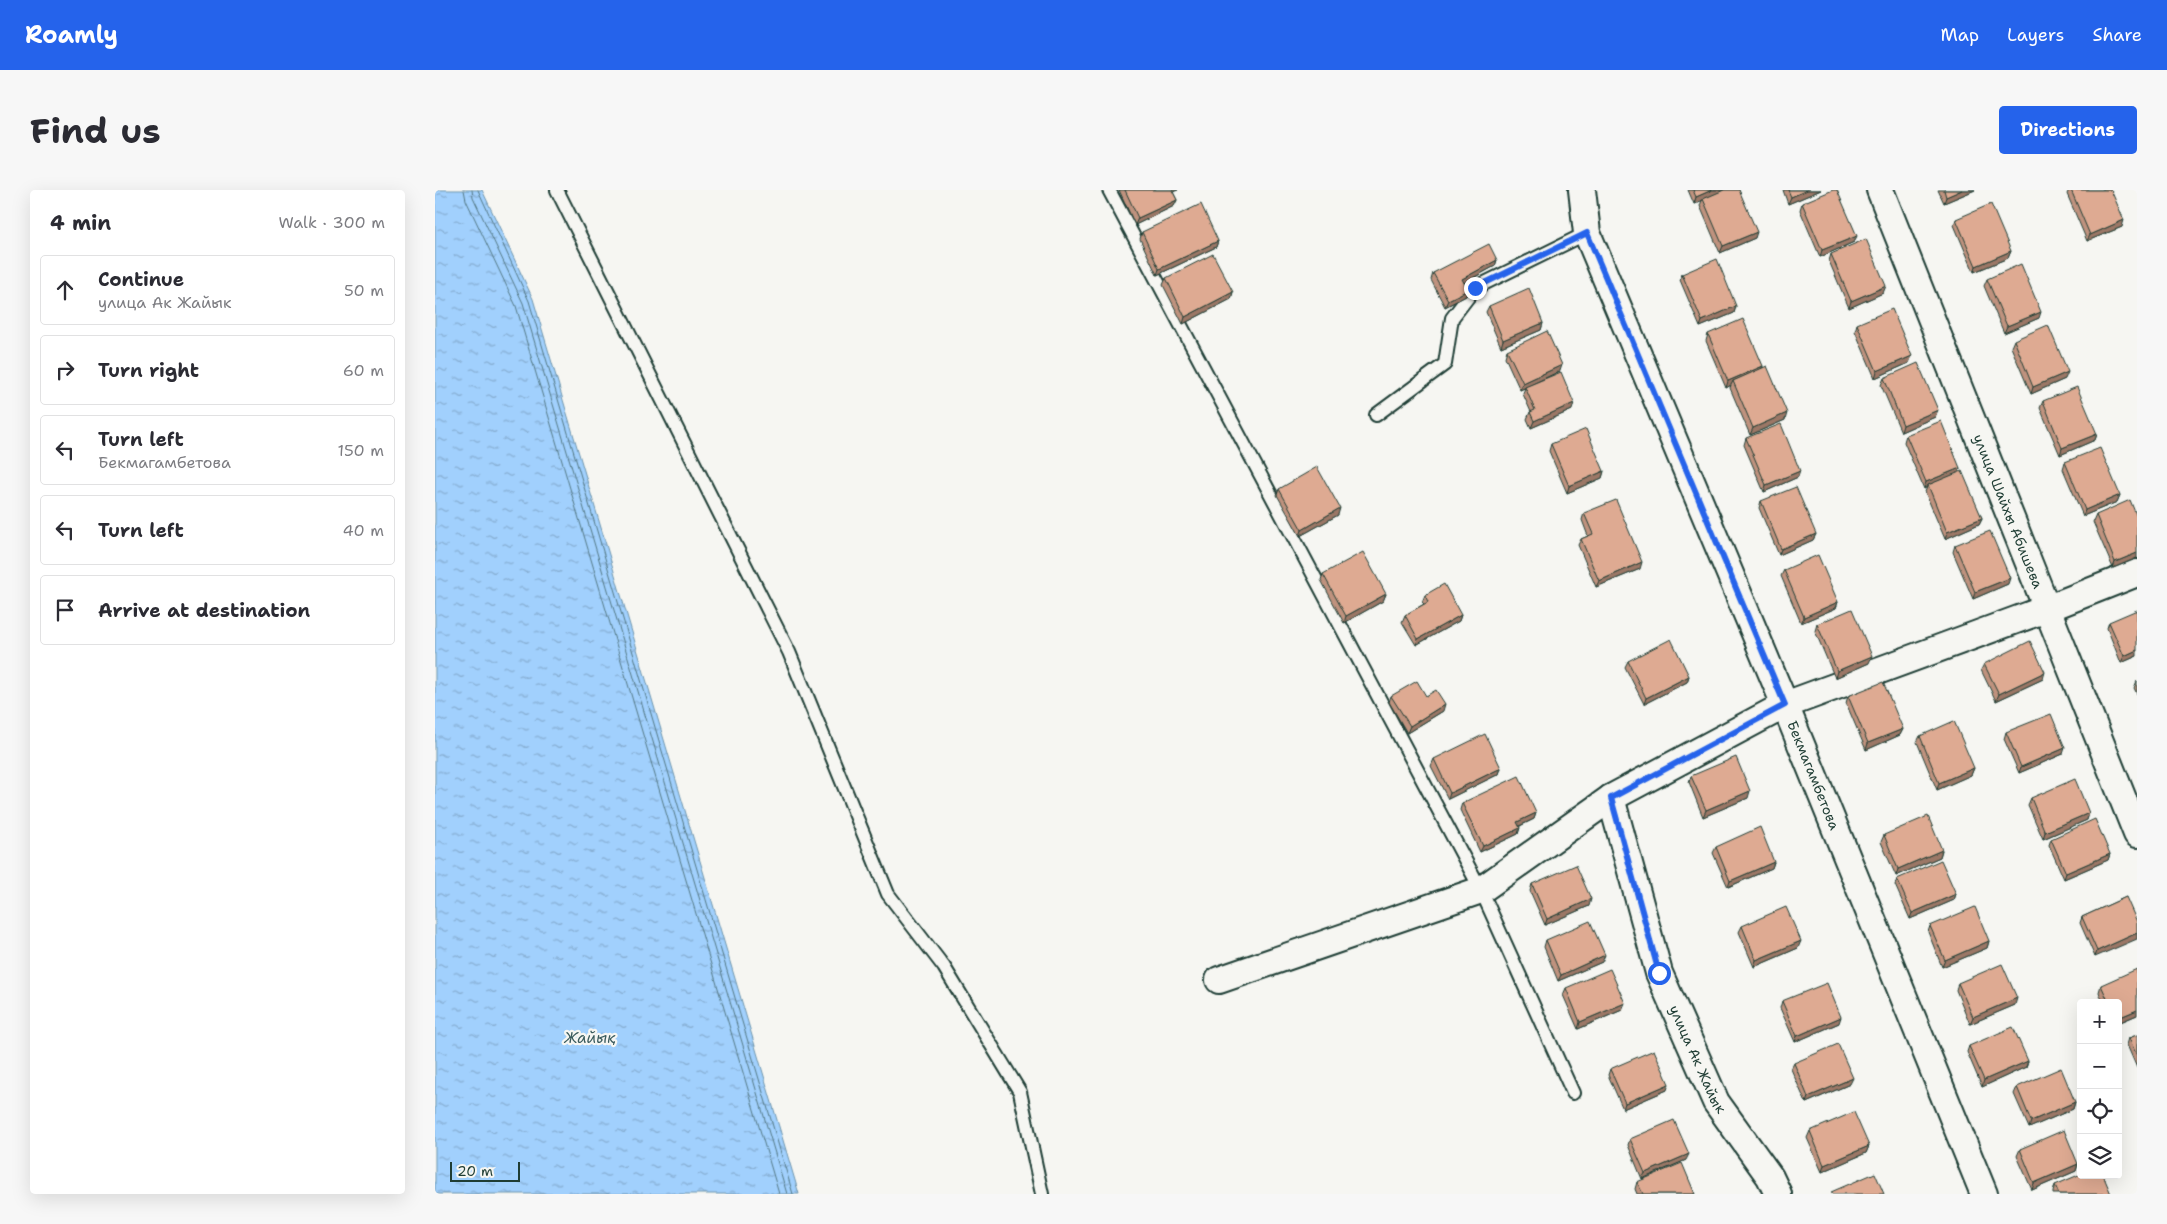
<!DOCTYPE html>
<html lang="en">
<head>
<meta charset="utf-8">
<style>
  body { margin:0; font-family:"Shantell Sans",sans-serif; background:#f7f7f7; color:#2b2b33 }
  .controls { position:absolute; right:15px; bottom:15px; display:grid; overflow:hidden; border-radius:5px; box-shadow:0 5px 20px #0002 }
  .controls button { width:45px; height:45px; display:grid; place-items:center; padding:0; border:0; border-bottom:1px solid #e1e1e2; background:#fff; color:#2b2b33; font:25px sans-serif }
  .scale { position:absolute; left:15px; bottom:12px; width:70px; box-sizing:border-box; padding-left:5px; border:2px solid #1f3d34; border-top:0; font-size:14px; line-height:18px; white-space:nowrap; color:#1f3d34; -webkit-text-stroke:4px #f6f6f2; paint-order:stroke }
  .stop { position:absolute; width:15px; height:15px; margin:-11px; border:4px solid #2563eb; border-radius:50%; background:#fff }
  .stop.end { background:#2563eb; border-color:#fff; box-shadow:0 1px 5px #0008 }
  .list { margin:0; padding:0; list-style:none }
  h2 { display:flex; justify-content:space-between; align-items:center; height:65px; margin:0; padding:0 20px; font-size:21px }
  h2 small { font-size:16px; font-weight:400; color:#7c7c81 }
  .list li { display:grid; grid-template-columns:32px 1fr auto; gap:15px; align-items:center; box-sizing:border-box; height:70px; margin:0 10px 10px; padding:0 10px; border:1px solid #e1e1e2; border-radius:5px }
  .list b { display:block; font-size:19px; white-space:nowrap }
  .list p { margin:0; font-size:16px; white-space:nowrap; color:#7c7c81 }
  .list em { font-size:16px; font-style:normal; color:#7c7c81 }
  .icon { flex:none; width:28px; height:28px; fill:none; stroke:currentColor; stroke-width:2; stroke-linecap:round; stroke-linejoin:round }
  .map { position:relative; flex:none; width:1702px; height:1004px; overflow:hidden; border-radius:5px }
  header { display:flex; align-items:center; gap:30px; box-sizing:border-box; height:70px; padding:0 25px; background:#2563eb; color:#fff }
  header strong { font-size:24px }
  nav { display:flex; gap:28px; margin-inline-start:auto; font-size:18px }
  .intro { display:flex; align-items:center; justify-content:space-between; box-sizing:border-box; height:120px; padding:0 30px }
  h1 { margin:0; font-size:35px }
  .button { padding:12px 22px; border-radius:5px; background:#2563eb; color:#fff; font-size:18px; font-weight:700 }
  main { display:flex; gap:30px; padding:0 30px }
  aside { flex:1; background:#fff; border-radius:5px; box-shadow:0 5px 20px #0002 }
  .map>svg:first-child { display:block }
  .water { fill:url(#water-ripples); stroke:#6d95ad }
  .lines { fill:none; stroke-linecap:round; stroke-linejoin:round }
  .shore { stroke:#537884; stroke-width:1 }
  .lane-casing { stroke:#1f3d34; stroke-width:16 }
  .street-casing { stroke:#1f3d34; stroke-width:30 }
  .lane { stroke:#f6f6f2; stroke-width:12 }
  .street { stroke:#f6f6f2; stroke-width:26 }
  .wall { fill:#bf927e; stroke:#1f3d34 }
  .shaded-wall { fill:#9b7766; stroke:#1f3d34 }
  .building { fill:#deaa92; stroke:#1f3d34 }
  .route { stroke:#2563eb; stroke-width:6 }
  .labels { text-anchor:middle; stroke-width:4.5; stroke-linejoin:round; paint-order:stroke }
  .street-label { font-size:14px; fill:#1f3d34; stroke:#f6f6f2 }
  .water-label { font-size:15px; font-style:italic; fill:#395a5c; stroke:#f6f6f2 }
</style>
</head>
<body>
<header>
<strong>Roamly</strong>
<nav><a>Map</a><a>Layers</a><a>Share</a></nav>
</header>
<div class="intro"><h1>Find us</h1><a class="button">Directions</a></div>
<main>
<aside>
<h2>4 min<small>Walk · 300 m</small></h2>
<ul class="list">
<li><svg class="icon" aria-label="ahead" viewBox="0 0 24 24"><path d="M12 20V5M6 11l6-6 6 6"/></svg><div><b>Continue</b><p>улица Ак Жайык</p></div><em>50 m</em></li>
<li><svg class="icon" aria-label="right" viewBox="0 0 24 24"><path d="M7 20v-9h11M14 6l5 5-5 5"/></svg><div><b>Turn right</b></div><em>60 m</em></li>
<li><svg class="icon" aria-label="left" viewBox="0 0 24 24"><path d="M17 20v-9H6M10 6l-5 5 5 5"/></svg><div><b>Turn left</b><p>Бекмагамбетова</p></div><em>150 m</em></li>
<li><svg class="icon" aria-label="left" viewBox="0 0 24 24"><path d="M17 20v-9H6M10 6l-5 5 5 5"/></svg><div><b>Turn left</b></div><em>40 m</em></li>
<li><svg class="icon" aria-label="arrive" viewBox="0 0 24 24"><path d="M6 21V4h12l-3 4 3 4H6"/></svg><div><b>Arrive at destination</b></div></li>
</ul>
</aside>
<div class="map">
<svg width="1702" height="1004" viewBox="0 0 1702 1004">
  <defs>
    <pattern id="water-ripples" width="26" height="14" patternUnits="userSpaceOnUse" patternTransform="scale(1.25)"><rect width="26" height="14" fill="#a1d0fd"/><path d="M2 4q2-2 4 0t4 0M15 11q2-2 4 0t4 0" fill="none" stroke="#83aace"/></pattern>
  </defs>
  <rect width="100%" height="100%" fill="#f6f6f2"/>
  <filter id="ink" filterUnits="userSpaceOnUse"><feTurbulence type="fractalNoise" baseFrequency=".02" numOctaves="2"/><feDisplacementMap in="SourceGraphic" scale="10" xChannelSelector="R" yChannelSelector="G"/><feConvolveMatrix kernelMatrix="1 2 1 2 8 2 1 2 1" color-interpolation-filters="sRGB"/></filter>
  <g filter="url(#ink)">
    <!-- water -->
    <polygon class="water" points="0,0 47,0 98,109 364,1004 0,1004"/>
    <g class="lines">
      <!-- shore -->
      <g class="shore">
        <polyline points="29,0 31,10 81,116 344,1004"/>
        <polyline points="37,0 38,7 88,113 352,1004"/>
        <polyline points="43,0 94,111 358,1004"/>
      </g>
      <!-- lane casing -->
      <g class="lane-casing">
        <g id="lane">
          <polyline points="122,0 354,462 453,704 509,777 585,902 607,1004"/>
          <polyline points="674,0 1046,700 1138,903"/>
          <polyline points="941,225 1010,174 1017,128 1040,98 1152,43"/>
        </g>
      </g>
      <!-- street casing -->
      <g class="street-casing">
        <g id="street">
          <path id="s1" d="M1147 0 1152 43 1350 515 1549 1004"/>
          <path id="s2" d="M1445 0 1702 644"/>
          <path id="s3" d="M1176 608 1224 783 1281 912 1335 987 1343 1004"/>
          <polyline points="784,790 1046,700 1176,608 1350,515 1611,419 1702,383"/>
        </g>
      </g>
      <!-- lane -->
      <use href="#lane" class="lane"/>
      <!-- street -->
      <use href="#street" class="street"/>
    </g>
    <!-- wall -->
    <g class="wall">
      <polygon points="684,0 743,0 738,2 742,10 739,16 700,35"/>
      <polygon points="1253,0 1304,0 1320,48 1285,63 1265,16 1267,10 1259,14"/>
      <polygon points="1348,0 1386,0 1353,14"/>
      <polygon points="1503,0 1540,0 1509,13"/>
      <polygon points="1634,0 1676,0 1687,37 1652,51 1632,4"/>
      <polygon points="1367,13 1419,52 1385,67 1365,20"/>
      <polygon points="1521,29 1576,61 1573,68 1539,82 1519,35"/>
      <polygon points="707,42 783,51 781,57 722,85 705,49"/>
      <polygon points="1396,64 1448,103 1414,118 1394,71"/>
      <polygon points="1062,70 1060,76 1029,93 1033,100 1031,106 1010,117 996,90 998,83"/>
      <polygon points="1247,84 1301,116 1299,123 1265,137 1245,90"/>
      <polygon points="731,88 798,102 796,109 748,134 728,95"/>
      <polygon points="1552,89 1604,128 1569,143 1549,96"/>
      <polygon points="1054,116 1108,133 1106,140 1066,157 1051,122"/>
      <polygon points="1422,134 1474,173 1440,188 1420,141"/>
      <polygon points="1273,144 1328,176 1327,179 1350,230 1315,245 1295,198 1296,195 1291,198 1271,151"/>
      <polygon points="1579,150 1630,189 1596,204 1576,157"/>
      <polygon points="1072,160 1125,181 1085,200 1070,167"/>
      <polygon points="1449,188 1500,227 1466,242 1446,195"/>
      <polygon points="1090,197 1137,220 1096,238 1092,229 1095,222 1096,222 1088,204"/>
      <polygon points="1608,211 1662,244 1660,250 1625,265 1605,218"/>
      <polygon points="1471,245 1525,278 1524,282 1547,328 1544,334 1510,349 1490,302 1492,297 1489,299 1469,252"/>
      <polygon points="1311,248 1363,287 1329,302 1309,255"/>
      <polygon points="1116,254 1169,281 1167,288 1132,303 1114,261"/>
      <polygon points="1630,272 1685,305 1682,312 1648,326 1628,279"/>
      <polygon points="844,299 903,325 865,346 842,305"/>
      <polygon points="1326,311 1381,344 1378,350 1344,365 1324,318"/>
      <polygon points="1149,323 1205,379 1161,397 1143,355 1146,349 1153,346 1147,330"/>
      <polygon points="1661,325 1702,327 1678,378 1658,332"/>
      <polygon points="1520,355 1573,394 1538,409 1518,362"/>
      <polygon points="1349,380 1403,412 1401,418 1366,433 1346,386"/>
      <polygon points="888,384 951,404 948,411 909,433 886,390"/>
      <polygon points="990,405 1026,425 1024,431 981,455 967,432 970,425 989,414 987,412"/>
      <polygon points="1674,432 1702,466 1686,473 1672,438"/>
      <polygon points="1382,434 1434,473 1400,488 1380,441"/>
      <polygon points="1193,471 1254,486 1252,492 1209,514 1190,477"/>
      <polygon points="1549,474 1608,489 1561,511 1546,480"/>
      <polygon points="1702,491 1702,504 1699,498"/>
      <polygon points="956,506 991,506 1008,521 972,543 954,512"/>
      <polygon points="1413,506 1468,539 1465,545 1431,560 1411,513"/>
      <polygon points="1571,542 1628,564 1584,583 1569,549"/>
      <polygon points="1485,546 1539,578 1536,585 1502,600 1482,552"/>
      <polygon points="999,569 1066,578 1064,584 1013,609 996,576"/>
      <polygon points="1256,586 1313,608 1268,627 1254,592"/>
      <polygon points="1596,608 1654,623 1652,630 1608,649 1593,615"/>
      <polygon points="1027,613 1101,623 1099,629 1085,636 1083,644 1045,662 1025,620"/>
      <polygon points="1449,645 1507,660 1505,667 1461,686 1446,652"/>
      <polygon points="1616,649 1675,664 1673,670 1629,689 1614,655"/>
      <polygon points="1281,657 1339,672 1337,678 1293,697 1278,663"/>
      <polygon points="1462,689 1521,704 1519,710 1475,729 1460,695"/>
      <polygon points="1097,694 1154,716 1110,735 1095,701"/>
      <polygon points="1691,707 1660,767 1645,733 1647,727"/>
      <polygon points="1307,736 1363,758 1319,777 1304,742"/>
      <polygon points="1495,736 1554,751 1552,758 1507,777 1493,742"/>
      <polygon points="1111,750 1167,772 1123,791 1109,757"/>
      <polygon points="1523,793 1580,815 1535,834 1521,800"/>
      <polygon points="1666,795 1702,825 1683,833 1683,813 1668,813 1664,802"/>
      <polygon points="1131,798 1187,820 1143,839 1128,805"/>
      <polygon points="1347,811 1404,833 1360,852 1345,818"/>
      <polygon points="1702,845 1702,878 1692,855 1694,848"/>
      <polygon points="1534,856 1593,871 1591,877 1547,897 1532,862"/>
      <polygon points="1359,873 1415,894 1371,913 1356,879"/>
      <polygon points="1175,879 1232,900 1188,919 1173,885"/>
      <polygon points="1582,897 1640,912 1638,919 1594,938 1579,904"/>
      <polygon points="1375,941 1434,956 1431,963 1387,982 1372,948"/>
      <polygon points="1195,949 1251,970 1207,989 1193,955"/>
      <polygon points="1585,959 1643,974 1641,981 1597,1000 1582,966"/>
      <polygon points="1202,992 1260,1004 1202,1004 1200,999"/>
      <polygon points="1620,995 1676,1004 1618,1004 1618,1002"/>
    </g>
    <!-- shaded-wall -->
    <g class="shaded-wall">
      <polygon points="1277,0 1290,0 1259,14 1261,7"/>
      <polygon points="1372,0 1386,0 1353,14 1356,7"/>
      <polygon points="1527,0 1540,0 1509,13 1511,7"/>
      <polygon points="742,10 739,16 700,35 703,28"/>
      <polygon points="1689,30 1687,37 1652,51 1655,45"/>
      <polygon points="1322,42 1320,48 1285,63 1288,56"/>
      <polygon points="1422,46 1419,52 1385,67 1387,60"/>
      <polygon points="783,51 781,57 722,85 724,79"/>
      <polygon points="1576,61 1573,68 1539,82 1541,76"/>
      <polygon points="1062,70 1060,76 1025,95 1027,89"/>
      <polygon points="1451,96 1448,103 1414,118 1416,111"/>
      <polygon points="1033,100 1031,106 1010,117 1013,110"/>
      <polygon points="798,102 796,109 748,134 750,127"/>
      <polygon points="1301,116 1299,123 1265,137 1267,131"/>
      <polygon points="1606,122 1604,128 1569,143 1572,136"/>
      <polygon points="1108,133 1106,140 1066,157 1068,150"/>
      <polygon points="1477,166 1474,173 1440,188 1442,181"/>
      <polygon points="1127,175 1125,181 1085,200 1088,193"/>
      <polygon points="1328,176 1325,183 1298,191 1296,195 1291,198 1293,191"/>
      <polygon points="1633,182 1630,189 1596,204 1598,197"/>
      <polygon points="1139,213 1137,220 1096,238 1099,231"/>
      <polygon points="1503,220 1500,227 1466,242 1468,235"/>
      <polygon points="1352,223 1350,230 1315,245 1318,238"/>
      <polygon points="1662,244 1660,250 1625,265 1627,258"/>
      <polygon points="1525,278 1523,284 1493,295 1492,297 1489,299 1491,292"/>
      <polygon points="1169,281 1167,288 1132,303 1134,296"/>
      <polygon points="1365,281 1363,287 1329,302 1331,295"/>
      <polygon points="1685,305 1682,312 1648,326 1650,320"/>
      <polygon points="905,318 903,325 865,346 867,340"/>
      <polygon points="1547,328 1544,334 1510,349 1512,342"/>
      <polygon points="1381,344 1378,350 1344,365 1346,359"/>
      <polygon points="1702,363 1702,368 1678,378 1680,372"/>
      <polygon points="1207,372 1205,379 1161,397 1164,391"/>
      <polygon points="1575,388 1573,394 1538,409 1540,402"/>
      <polygon points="951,404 948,411 909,433 911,426"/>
      <polygon points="1403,412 1401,418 1366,433 1369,427"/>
      <polygon points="1026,425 1024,431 981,455 983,449"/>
      <polygon points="1702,460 1702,466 1686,473 1689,466"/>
      <polygon points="1437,466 1434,473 1400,488 1402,481"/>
      <polygon points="1610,482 1608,489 1561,511 1564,504"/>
      <polygon points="1254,486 1252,492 1209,514 1211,508"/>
      <polygon points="1010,514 1008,521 972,543 975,536"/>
      <polygon points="1468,539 1465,545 1431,560 1433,553"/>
      <polygon points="1630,558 1628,564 1584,583 1586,577"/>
      <polygon points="1066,578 1064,584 1013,609 1015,603"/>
      <polygon points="1539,578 1536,585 1502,600 1504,593"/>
      <polygon points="1315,601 1313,608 1268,627 1271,620"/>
      <polygon points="1101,623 1099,629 1080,638 1082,632"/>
      <polygon points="1654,623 1652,630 1608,649 1610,642"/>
      <polygon points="1085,638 1083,644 1045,662 1048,656"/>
      <polygon points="1507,660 1505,667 1461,686 1463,679"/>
      <polygon points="1675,664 1673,670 1629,689 1631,683"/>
      <polygon points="1339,672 1337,678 1293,697 1295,691"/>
      <polygon points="1521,704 1519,710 1475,729 1477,723"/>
      <polygon points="1156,709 1154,716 1110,735 1112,729"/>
      <polygon points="1702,743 1702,749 1660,767 1662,761"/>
      <polygon points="1366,751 1363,758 1319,777 1321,770"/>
      <polygon points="1554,751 1552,758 1507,777 1510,770"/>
      <polygon points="1170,765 1167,772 1123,791 1126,785"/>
      <polygon points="1582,808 1580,815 1535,834 1538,827"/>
      <polygon points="1190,813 1187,820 1143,839 1145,832"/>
      <polygon points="1702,820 1702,825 1683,833 1683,828"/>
      <polygon points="1406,827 1404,833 1360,852 1362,846"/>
      <polygon points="1593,871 1591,877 1547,897 1549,890"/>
      <polygon points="1418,888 1415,894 1371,913 1373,907"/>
      <polygon points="1234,894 1232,900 1188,919 1190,913"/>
      <polygon points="1640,912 1638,919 1594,938 1596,931"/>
      <polygon points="1434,956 1431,963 1387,982 1389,975"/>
      <polygon points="1254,964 1251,970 1207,989 1210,983"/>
      <polygon points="1643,974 1641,981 1597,1000 1599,993"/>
    </g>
    <!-- building -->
    <g class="building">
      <polygon points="690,0 737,0 742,10 703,28"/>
      <polygon points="1258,0 1277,0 1261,7"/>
      <polygon points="1289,0 1304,0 1322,42 1288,56 1268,9"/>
      <polygon points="1353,0 1372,0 1356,7"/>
      <polygon points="1398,0 1402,0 1422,46 1387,60 1367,13"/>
      <polygon points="1509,0 1527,0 1511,7"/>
      <polygon points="1636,0 1676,0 1689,30 1655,45"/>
      <polygon points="766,14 783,51 724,79 707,42"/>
      <polygon points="1556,14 1576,61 1541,76 1521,29"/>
      <polygon points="1431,49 1451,96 1416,111 1396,64"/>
      <polygon points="1054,54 1062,70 1027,89 1033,100 1013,110 998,83"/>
      <polygon points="778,64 798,102 750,127 731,88"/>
      <polygon points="1282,69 1301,116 1267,131 1247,84"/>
      <polygon points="1586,74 1606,122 1572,136 1552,89"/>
      <polygon points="1094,98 1108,133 1068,150 1054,116"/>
      <polygon points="1457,119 1477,166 1442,181 1422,134"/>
      <polygon points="1308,129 1328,176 1293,191 1273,144"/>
      <polygon points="1613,135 1633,182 1598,197 1579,150"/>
      <polygon points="1112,141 1127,175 1088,193 1072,160"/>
      <polygon points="1483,173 1503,220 1468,235 1449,188"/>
      <polygon points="1332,176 1352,223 1318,238 1298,191"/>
      <polygon points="1126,182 1139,213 1099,231 1095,222 1100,220 1090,197"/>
      <polygon points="1642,197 1662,244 1627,258 1608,211"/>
      <polygon points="1506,231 1525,278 1491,292 1471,245"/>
      <polygon points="1346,234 1365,281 1331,295 1311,248"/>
      <polygon points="1151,239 1169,281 1134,296 1116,254"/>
      <polygon points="1665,258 1685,305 1650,320 1630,272"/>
      <polygon points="882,277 905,318 867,340 844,299"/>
      <polygon points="1527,281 1547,328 1512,342 1493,295"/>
      <polygon points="1361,297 1381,344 1346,359 1326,311"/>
      <polygon points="1181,310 1207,372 1164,391 1146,349 1158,344 1149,323"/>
      <polygon points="1695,310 1702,327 1702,363 1680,372 1661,325"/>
      <polygon points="1555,341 1575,388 1540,402 1520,355"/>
      <polygon points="928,362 951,404 911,426 888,384"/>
      <polygon points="1383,365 1403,412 1369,427 1349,380"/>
      <polygon points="1009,394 1026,425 983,449 970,425 993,412 990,405"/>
      <polygon points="1417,419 1437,466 1402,481 1382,434"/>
      <polygon points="1702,420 1702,460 1689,466 1674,432"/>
      <polygon points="1236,449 1254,486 1211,508 1193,471"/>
      <polygon points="1595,451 1610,482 1564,504 1549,474"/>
      <polygon points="982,491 991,506 1001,500 1010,514 975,536 956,506"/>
      <polygon points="1448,492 1468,539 1433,553 1413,506"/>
      <polygon points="1616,524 1630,558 1586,577 1571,542"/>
      <polygon points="1519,531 1539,578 1504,593 1485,546"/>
      <polygon points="1050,544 1066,578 1015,603 999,569"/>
      <polygon points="1301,567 1315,601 1271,620 1256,586"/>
      <polygon points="1084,586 1101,623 1082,632 1085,638 1048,656 1027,613"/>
      <polygon points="1640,589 1654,623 1610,642 1596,608"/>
      <polygon points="1493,626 1507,660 1463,679 1449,645"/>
      <polygon points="1660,629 1675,664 1631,683 1616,649"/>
      <polygon points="1325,637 1339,672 1295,691 1281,657"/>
      <polygon points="1506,670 1521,704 1477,723 1462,689"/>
      <polygon points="1141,675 1156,709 1112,729 1097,694"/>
      <polygon points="1691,707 1702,732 1702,743 1662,761 1647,727"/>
      <polygon points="1351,717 1366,751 1321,770 1307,736"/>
      <polygon points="1540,717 1554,751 1510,770 1495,736"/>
      <polygon points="1155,731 1170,765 1126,785 1111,750"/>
      <polygon points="1567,774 1582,808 1538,827 1523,793"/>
      <polygon points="1175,779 1190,813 1145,832 1131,798"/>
      <polygon points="1702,779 1702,820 1683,828 1683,813 1674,813 1666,795"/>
      <polygon points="1392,793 1406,827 1362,846 1347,811"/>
      <polygon points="1578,837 1593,871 1549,890 1534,856"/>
      <polygon points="1702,845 1702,866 1694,848"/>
      <polygon points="1403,854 1418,888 1373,907 1359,873"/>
      <polygon points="1219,860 1234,894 1190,913 1175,879"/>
      <polygon points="1626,878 1640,912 1596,931 1582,897"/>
      <polygon points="1419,922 1434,956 1389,975 1375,941"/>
      <polygon points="1239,930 1254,964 1210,983 1195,949"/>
      <polygon points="1629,940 1643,974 1599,993 1585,959"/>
      <polygon points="1247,973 1260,1004 1208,1004 1202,992"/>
      <polygon points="1440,983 1449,1004 1397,1004 1396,1002"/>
      <polygon points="1646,984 1646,985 1668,985 1676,1004 1624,1004 1620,995"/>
    </g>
  </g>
  <g class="lines" filter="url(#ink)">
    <!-- route -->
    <polyline class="route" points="1040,98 1152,43 1350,515 1176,608 1224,783"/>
  </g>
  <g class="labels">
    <!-- street labels -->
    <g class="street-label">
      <text dy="5" stroke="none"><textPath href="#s2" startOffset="346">улица Шайхы Абишева</textPath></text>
      <text dy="5" stroke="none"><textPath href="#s1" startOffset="631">Бекмагамбетова</textPath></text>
      <text dy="5" stroke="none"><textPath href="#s3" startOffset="276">улица Ак Жайык</textPath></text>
    </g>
    <!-- water labels -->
    <g class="water-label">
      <text x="155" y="853">Жайық</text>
    </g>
  </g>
</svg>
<div class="controls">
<button>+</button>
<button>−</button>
<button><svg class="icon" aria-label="locate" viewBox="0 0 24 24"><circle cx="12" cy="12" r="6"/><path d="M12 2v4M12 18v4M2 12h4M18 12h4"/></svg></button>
<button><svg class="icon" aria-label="layers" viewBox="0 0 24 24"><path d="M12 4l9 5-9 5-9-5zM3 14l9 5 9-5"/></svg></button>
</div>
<div class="scale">20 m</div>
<div class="stop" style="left:1224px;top:783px"></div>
<div class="stop end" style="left:1040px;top:98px"></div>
</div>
</main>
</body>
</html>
